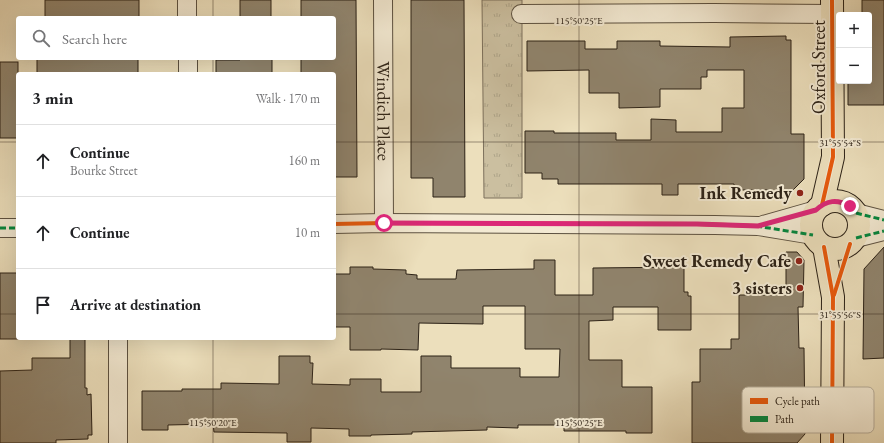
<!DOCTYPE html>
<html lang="en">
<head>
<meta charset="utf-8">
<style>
  body { margin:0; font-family:"EB Garamond",serif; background:#f6f6f6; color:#202124 }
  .controls { position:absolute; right:12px; top:12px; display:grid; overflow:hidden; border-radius:4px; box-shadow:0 4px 16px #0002 }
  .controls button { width:36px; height:36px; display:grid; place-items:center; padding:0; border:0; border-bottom:1px solid #e0e0e0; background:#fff; color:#202124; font:20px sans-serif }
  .stop { position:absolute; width:12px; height:12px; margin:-9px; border:3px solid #db2777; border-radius:50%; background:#fff }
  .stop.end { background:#db2777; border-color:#fff; box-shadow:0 1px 4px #0008 }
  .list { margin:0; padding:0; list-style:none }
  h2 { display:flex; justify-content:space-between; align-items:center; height:52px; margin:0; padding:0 16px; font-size:17px }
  h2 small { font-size:13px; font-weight:400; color:#757577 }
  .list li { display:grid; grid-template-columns:26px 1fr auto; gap:12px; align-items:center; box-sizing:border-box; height:72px; padding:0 16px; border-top:1px solid #e0e0e0 }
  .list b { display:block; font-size:15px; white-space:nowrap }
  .list p { margin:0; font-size:13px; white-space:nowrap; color:#757577 }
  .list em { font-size:13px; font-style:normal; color:#757577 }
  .icon { flex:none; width:22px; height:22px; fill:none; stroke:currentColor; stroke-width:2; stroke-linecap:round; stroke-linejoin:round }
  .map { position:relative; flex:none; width:884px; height:443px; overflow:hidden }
  .search { position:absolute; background:#fff; box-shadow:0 4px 16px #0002; left:16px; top:16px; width:320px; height:44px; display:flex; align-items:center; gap:10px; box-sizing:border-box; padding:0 14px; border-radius:4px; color:#757577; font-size:15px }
  .panel { position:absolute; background:#fff; box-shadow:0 4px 16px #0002; left:16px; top:72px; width:320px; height:268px; border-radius:4px }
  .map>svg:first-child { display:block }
  .park { fill:url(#park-tufts); stroke:#7c705c }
  .building { fill:#90846d; stroke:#2c2217 }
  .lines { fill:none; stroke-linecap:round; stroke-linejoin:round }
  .minor-casing { stroke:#5c5140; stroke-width:20 }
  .major-casing { stroke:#2c2217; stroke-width:24 }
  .minor { stroke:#f3ead3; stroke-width:18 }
  .major { stroke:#ecdfbc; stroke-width:22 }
  .quiet { stroke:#00873e; stroke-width:3; stroke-dasharray:6 3; stroke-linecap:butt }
  .cycleway-casing { stroke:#f3ead3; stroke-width:6 }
  .cycleway { stroke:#e8590c; stroke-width:4 }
  .route { stroke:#db2777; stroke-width:5 }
  .ticks { fill:none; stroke:#2c2217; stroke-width:1; stroke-opacity:0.45 }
  .poi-dot { fill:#8f2418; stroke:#f3ead3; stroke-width:1.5 }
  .labels { text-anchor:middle; stroke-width:4; stroke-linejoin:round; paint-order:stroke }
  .street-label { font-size:18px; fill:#2c2217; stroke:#f3ead3 }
  .poi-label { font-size:18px; font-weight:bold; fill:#2c2217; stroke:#f3ead3; text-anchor:end }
  .key { fill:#f3ead3; stroke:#b7ae9b; stroke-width:1 }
  .key-label { font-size:11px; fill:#2c2217 }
  .ticks-label { font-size:10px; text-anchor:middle; fill:#2c2217; stroke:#f3ead3; stroke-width:4; stroke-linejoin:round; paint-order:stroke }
</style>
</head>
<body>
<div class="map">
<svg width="884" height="443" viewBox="0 0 884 443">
  <defs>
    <pattern id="park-tufts" width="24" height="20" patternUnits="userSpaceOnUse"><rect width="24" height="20" fill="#cbbfa0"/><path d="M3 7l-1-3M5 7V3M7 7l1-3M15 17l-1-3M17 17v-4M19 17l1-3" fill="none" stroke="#aea489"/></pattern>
  </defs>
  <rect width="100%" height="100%" fill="#ecdfbc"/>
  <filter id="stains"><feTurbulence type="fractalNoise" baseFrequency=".005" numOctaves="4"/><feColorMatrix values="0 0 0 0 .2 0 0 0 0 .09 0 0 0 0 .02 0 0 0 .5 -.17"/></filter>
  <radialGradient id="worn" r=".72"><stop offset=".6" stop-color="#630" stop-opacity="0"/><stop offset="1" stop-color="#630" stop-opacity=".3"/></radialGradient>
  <!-- park -->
  <polygon class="park" points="482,0 522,0 522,198 484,198"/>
  <!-- building -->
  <g class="building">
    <rect x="45" y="0" width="94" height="18"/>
    <rect x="240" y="0" width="31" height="18"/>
    <polygon points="301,0 356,0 357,177 334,177 334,74 301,74 301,58 334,58 334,18 301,18"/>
    <polygon points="411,0 464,0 465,197 433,197 433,178 411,178"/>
    <polygon points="862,0 884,0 884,105 848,105 848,83 867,83 867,81 869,81 869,15 862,15"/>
    <polygon points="786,36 786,40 791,40 791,134 804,134 804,179 787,196 769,196 769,190 734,190 734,184 678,184 678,195 662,195 662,184 558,184 558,179 542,179 542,173 525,173 525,131 554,131 554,133 616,133 616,140 651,140 651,119 676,120 676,132 722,132 722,108 744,108 744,70 707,70 707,77 701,77 701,89 660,89 660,107 619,108 619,93 589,93 589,70 527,71 527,41 585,41 585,49 617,49 617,41 660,41 660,46 730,47 730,37"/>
    <rect x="37" y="58" width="101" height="16"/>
    <polygon points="240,58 272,58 272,74 216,74 216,60 240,60"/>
    <rect x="0" y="62" width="18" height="76"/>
    <polygon points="884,247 884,358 863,359 864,269"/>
    <polygon points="786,252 797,252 804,260 803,307 798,307 799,348 804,348 805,434 797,443 692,443 692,382 700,382 700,349 731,349 731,339 739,339 739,295 786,295"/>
    <polygon points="534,260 555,260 555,295 593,295 593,268 684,267 684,292 688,292 688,296 691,296 691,330 658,330 658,307 613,307 613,320 589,321 589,360 622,360 622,387 652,387 652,433 626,433 626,431 564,431 564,425 518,425 518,428 487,427 487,430 412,432 412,434 371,435 371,436 349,436 349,429 311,428 311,442 287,442 287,433 214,432 213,424 168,425 168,430 142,430 142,391 182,391 182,389 221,389 221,383 279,384 279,356 310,356 310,363 313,363 312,384 350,385 350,379 381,379 381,392 421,392 421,356 451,356 451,368 520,368 520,377 559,377 560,349 525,349 525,306 483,306 483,324 419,323 418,350 381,349 381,350 350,350 350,327 334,327 334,274 350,274 350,267 373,267 373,269 406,270 406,274 417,275 417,279 456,279 457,270 534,269"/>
    <rect x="0" y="273" width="18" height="66"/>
    <polygon points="70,338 85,338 85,388 87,388 87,395 91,394 92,435 88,435 88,439 56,440 56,443 0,443 0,371 32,370 32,358 70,358"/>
  </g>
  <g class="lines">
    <!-- minor casing -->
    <g class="minor-casing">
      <g id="minor">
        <polyline points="187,0 187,18"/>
        <path id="s1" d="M383 0 384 223"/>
        <polyline points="521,14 714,13 832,14"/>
        <polyline points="188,58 188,74"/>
        <polyline points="856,213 884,220"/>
        <polyline points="334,224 384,223 715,225 758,226 813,235"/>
        <polyline points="763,225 816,210"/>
        <polyline points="0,228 18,228"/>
        <polyline points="856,238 884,231"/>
        <polyline points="118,338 118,443"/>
      </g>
    </g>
    <!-- major casing -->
    <g class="major-casing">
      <g id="major">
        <circle cx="835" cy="225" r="24"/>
        <polyline points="822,205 833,157 832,0"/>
        <polyline points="824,247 833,297 832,443"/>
      </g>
    </g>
    <!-- minor -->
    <use href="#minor" class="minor"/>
    <!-- major -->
    <use href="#major" class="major"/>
    <!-- quiet -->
    <g class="quiet">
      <polyline points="856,213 884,220"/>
      <polyline points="756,226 813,235"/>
      <polyline points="760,226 816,210"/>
      <polyline points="0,228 18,228"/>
      <polyline points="856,238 884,231"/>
    </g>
    <!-- cycleway casing -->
    <g class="cycleway-casing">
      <g id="cycleway">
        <polyline points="822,205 833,157 832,0"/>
        <polyline points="334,224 384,223 697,224 758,226"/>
        <polyline points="824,247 833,297 832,443"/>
        <polyline points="834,295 850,244"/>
      </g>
    </g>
    <!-- cycleway -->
    <use href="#cycleway" class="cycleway"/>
  </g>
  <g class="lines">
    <!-- route -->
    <path class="route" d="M384 223 697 224 758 226 816 210C827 200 837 199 850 206"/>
  </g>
  <!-- ticks -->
  <path class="ticks" d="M213 0V18M579 0V443M213 58V74M0 142H18M334 142H884M0 314H18M334 314H884M213 338V443"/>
  <!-- markers -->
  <g class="poi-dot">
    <circle cx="800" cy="193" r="4"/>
    <circle cx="799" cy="261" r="4"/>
    <circle cx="800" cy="288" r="4"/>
  </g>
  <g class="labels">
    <!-- street labels -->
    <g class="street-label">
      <text transform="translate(819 67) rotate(-90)" y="6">Oxford Street</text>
      <text dy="6" stroke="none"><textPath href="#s1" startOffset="111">Windich Place</textPath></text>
    </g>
    <!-- poi labels -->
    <g class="poi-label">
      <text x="792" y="199">Ink Remedy</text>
      <text x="791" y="267">Sweet Remedy Cafe</text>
      <text x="792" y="294">3 sisters</text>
    </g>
  </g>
  <!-- legend -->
  <rect x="742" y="387" width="132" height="46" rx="6" class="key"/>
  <rect x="750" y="398" width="18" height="6" fill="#e8590c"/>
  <rect x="750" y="416" width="18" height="6" fill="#00873e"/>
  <g class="key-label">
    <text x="775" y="405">Cycle path</text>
    <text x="775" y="423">Path</text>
  </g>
  <g class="ticks-label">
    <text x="579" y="24">115°50'25"E</text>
    <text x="840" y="146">31°55'54"S</text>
    <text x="840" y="318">31°55'56"S</text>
    <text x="213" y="426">115°50'20"E</text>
    <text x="579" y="426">115°50'25"E</text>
  </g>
  <rect width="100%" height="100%" filter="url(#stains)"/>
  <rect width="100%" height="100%" fill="url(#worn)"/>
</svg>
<div class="controls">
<button>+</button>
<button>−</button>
</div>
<div class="stop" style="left:384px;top:223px"></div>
<div class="stop end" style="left:850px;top:206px"></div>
<div class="search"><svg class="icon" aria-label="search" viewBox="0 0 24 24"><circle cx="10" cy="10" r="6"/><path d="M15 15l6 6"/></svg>Search here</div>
<section class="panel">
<h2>3 min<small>Walk · 170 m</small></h2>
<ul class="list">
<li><svg class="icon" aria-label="ahead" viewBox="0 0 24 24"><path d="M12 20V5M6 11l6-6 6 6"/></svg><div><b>Continue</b><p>Bourke Street</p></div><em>160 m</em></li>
<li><svg class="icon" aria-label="ahead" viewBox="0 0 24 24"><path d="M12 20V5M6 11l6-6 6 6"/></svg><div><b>Continue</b></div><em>10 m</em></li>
<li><svg class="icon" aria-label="arrive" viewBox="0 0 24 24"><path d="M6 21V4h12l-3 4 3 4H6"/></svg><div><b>Arrive at destination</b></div></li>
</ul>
</section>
</div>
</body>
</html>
